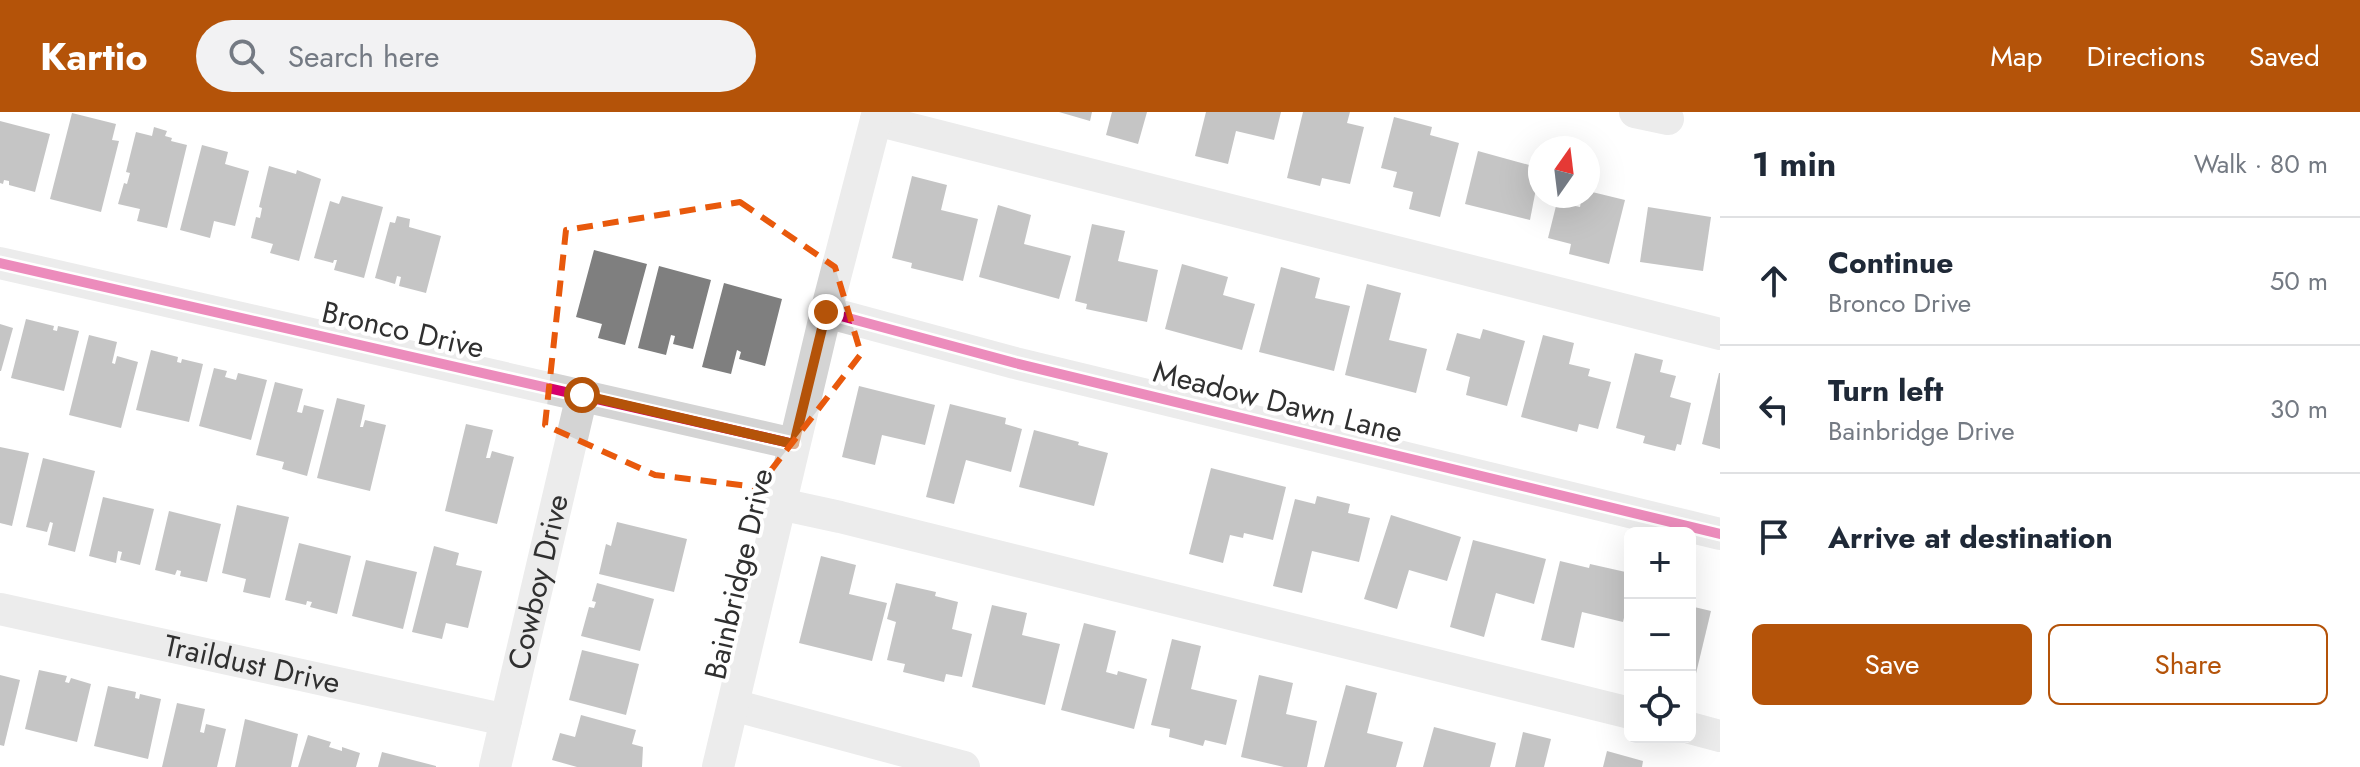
<!DOCTYPE html>
<html lang="en">
<head>
<meta charset="utf-8">
<style>
  body { margin:0; font-family:Jost,sans-serif; background:#f2f2f3; color:#1f2937 }
  .controls { position:absolute; right:24px; bottom:24px; display:grid; overflow:hidden; border-radius:12px; box-shadow:0 8px 32px #0002 }
  .controls button { width:72px; height:72px; display:grid; place-items:center; padding:0; border:0; border-bottom:2px solid #e0e1e3; background:#fff; color:#1f2937; font:40px sans-serif }
  .compass { position:absolute; left:1528px; top:24px; width:72px; height:72px; border-radius:50%; background:#fff; box-shadow:0 8px 32px #0002; rotate:14deg }
  .stop { position:absolute; width:24px; height:24px; margin:-18px; border:6px solid #b45309; border-radius:50%; background:#fff }
  .stop.end { background:#b45309; border-color:#fff; box-shadow:0 2px 8px #0008 }
  .list { margin:0; padding:0; list-style:none }
  h2 { display:flex; justify-content:space-between; align-items:center; height:104px; margin:0; padding:0 32px; font-size:34px }
  h2 small { font-size:26px; font-weight:400; color:#747a83 }
  .list li { display:grid; grid-template-columns:52px 1fr auto; gap:24px; align-items:center; box-sizing:border-box; height:128px; padding:0 32px; border-top:2px solid #e0e1e3 }
  .list b { display:block; font-size:30px; white-space:nowrap }
  .list p { margin:0; font-size:26px; white-space:nowrap; color:#747a83 }
  .list em { font-size:26px; font-style:normal; color:#747a83 }
  .actions { display:flex; gap:16px; padding:24px 32px }
  .actions a { flex:1; padding:18px 0; border:2px solid #b45309; border-radius:12px; text-align:center; font-size:28px; color:#b45309 }
  .actions .main { background:#b45309; color:#fff }
  .icon { flex:none; width:44px; height:44px; fill:none; stroke:currentColor; stroke-width:2; stroke-linecap:round; stroke-linejoin:round }
  .map { position:relative; flex:none; width:1720px; height:655px; overflow:hidden }
  header { display:flex; align-items:center; gap:48px; box-sizing:border-box; height:112px; padding:0 40px; background:#b45309; color:#fff }
  header strong { font-size:38px }
  nav { display:flex; gap:44px; margin-inline-start:auto; font-size:28px }
  .search { width:560px; height:72px; background:#f2f2f3; display:flex; align-items:center; gap:20px; box-sizing:border-box; padding:0 28px; border-radius:44px; color:#747a83; font-size:30px }
  main { display:flex }
  aside { flex:1; background:#fff }
  .map>svg:first-child { display:block }
  .building { fill:#7f7f7f }
  .lines { fill:none; stroke-linecap:round; stroke-linejoin:round }
  .minor { stroke:#d4d4d4; stroke-width:32 }
  .cycleway-casing { stroke:#fff; stroke-width:15 }
  .cycleway { stroke:#d6006c; stroke-width:10 }
  .route { stroke:#b45309; stroke-width:10 }
  .marked { fill:none; stroke:#e8590c; stroke-width:6; stroke-dasharray:16 10; stroke-linejoin:round }
  .labels { text-anchor:middle; stroke-width:8; stroke-linejoin:round; paint-order:stroke }
  .street-label { font-size:30px; fill:#303030; stroke:#fff }
</style>
</head>
<body>
<header>
<strong>Kartio</strong>
<div class="search"><svg class="icon" aria-label="search" viewBox="0 0 24 24"><circle cx="10" cy="10" r="6"/><path d="M15 15l6 6"/></svg>Search here</div>
<nav><a>Map</a><a>Directions</a><a>Saved</a></nav>
</header>
<main>
<div class="map">
<svg width="1720" height="655" viewBox="0 0 1720 655">
  <rect width="100%" height="100%" fill="#fff"/>
  <!-- building -->
  <g class="building">
    <polygon points="1059,0 1092,0 1090,9"/>
    <polygon points="1112,0 1147,0 1138,32 1106,23"/>
    <polygon points="1206,0 1281,0 1274,28 1236,19 1228,52 1195,44"/>
    <polygon points="1303,0 1350,0 1347,11 1364,15 1350,72 1322,66 1320,74 1287,66"/>
    <polygon points="72,1 116,12 112,28 119,29 101,100 50,87"/>
    <polygon points="1394,5 1432,15 1430,23 1459,31 1440,105 1409,97 1413,80 1393,75 1397,60 1381,56"/>
    <polygon points="0,9 50,22 35,80 9,73 9,69 4,68 3,72 0,71"/>
    <polygon points="154,15 167,19 165,24 172,26 171,29 187,33 167,116 137,109 140,97 118,92 124,71 127,72 130,61 126,60 136,20 152,24"/>
    <polygon points="202,33 228,40 225,52 249,59 235,114 214,109 210,126 180,118"/>
    <polygon points="1478,39 1540,56 1530,108 1465,92"/>
    <polygon points="269,54 296,62 297,58 321,67 299,149 270,141 273,132 251,126 256,105 260,106 262,96 259,95"/>
    <polygon points="912,64 947,73 941,98 978,107 963,169 911,156 912,151 892,146"/>
    <polygon points="1588,79 1625,88 1609,152 1569,142 1571,132 1548,126 1557,90 1580,95 1582,84 1588,84"/>
    <polygon points="342,84 383,95 364,166 334,158 337,148 334,148 333,151 314,146 330,89 339,92"/>
    <polygon points="998,93 1031,103 1024,132 1071,144 1059,187 979,165"/>
    <polygon points="1648,95 1711,105 1703,159 1640,150"/>
    <polygon points="397,104 410,107 409,115 441,124 426,181 399,174 401,165 397,164 395,172 375,166 390,110 395,111"/>
    <polygon points="1092,112 1125,119 1118,149 1158,158 1147,210 1086,197 1087,192 1075,189"/>
    <polygon points="594,138 647,152 625,233 598,226 602,212 576,205"/>
    <polygon points="1182,152 1228,165 1223,183 1255,192 1242,238 1165,217"/>
    <polygon points="659,154 711,168 693,237 673,232 675,224 671,223 666,243 638,236"/>
    <polygon points="1281,155 1320,166 1315,186 1350,194 1334,259 1259,240"/>
    <polygon points="724,171 782,187 765,254 739,247 741,240 737,238 731,262 702,255"/>
    <polygon points="1367,172 1401,181 1389,228 1427,237 1416,281 1345,263"/>
    <polygon points="26,207 54,214 53,218 57,219 58,214 79,219 64,279 11,266"/>
    <polygon points="0,212 13,216 1,259 0,259"/>
    <polygon points="1483,217 1525,229 1507,294 1466,283 1470,265 1446,258 1457,221 1480,227"/>
    <polygon points="89,223 117,230 112,251 115,252 117,244 138,250 121,316 69,303"/>
    <polygon points="1543,223 1574,231 1569,252 1590,257 1588,264 1611,270 1598,317 1579,312 1577,320 1521,305"/>
    <polygon points="151,238 178,245 177,250 181,251 182,247 203,252 189,310 136,298"/>
    <polygon points="1635,241 1663,248 1660,260 1676,264 1670,285 1691,291 1681,333 1677,332 1675,339 1643,331 1645,324 1616,316"/>
    <polygon points="214,256 227,259 225,265 236,268 238,261 267,268 251,328 199,314"/>
    <polygon points="1719,261 1720,261 1720,337 1702,332"/>
    <polygon points="275,270 303,277 297,300 302,301 304,293 324,298 307,364 282,357 284,350 256,343"/>
    <polygon points="859,274 935,293 925,333 882,323 875,353 842,345"/>
    <polygon points="337,286 365,293 360,315 363,315 365,308 386,313 370,379 317,366"/>
    <polygon points="950,292 1006,306 1005,312 1022,317 1011,360 966,348 954,392 926,385"/>
    <polygon points="466,312 493,318 486,346 490,346 492,339 514,345 497,412 445,399"/>
    <polygon points="1034,318 1079,330 1078,333 1108,341 1094,394 1019,375"/>
    <polygon points="0,335 29,341 12,414 0,411"/>
    <polygon points="43,346 95,359 75,440 48,433 53,411 50,410 47,420 26,415"/>
    <polygon points="1211,356 1286,375 1273,428 1244,421 1243,426 1230,423 1223,451 1189,442"/>
    <polygon points="1317,384 1350,392 1348,401 1370,406 1359,450 1312,439 1302,481 1273,474 1295,387 1315,392"/>
    <polygon points="103,385 154,397 140,453 120,448 122,440 118,439 116,451 89,444"/>
    <polygon points="237,393 289,405 270,486 243,480 246,467 222,461"/>
    <polygon points="169,399 221,412 207,470 180,464 181,459 177,458 175,463 155,458"/>
    <polygon points="1391,403 1461,425 1447,469 1409,458 1397,497 1364,487"/>
    <polygon points="617,410 687,427 674,480 599,462 606,432 611,434"/>
    <polygon points="1473,428 1546,447 1534,492 1496,481 1484,525 1450,515"/>
    <polygon points="299,431 351,444 337,502 310,495 312,490 307,489 306,493 285,488"/>
    <polygon points="434,434 459,441 456,453 482,459 468,516 446,511 442,527 412,520"/>
    <polygon points="821,444 856,453 849,482 887,491 872,549 799,531"/>
    <polygon points="366,448 417,460 403,517 352,504"/>
    <polygon points="1560,449 1589,456 1590,452 1630,461 1630,481 1623,510 1582,500 1574,536 1541,528"/>
    <polygon points="597,471 654,487 640,539 581,524 589,495 594,496 596,490 592,489"/>
    <polygon points="896,471 936,480 935,484 958,490 952,517 972,522 962,565 946,562 944,570 903,560 905,552 887,548 896,510 887,507"/>
    <polygon points="992,493 1027,501 1022,523 1060,532 1045,593 972,575"/>
    <polygon points="1690,494 1711,499 1693,574 1690,573"/>
    <polygon points="1084,511 1116,519 1106,560 1117,563 1118,559 1147,567 1134,617 1061,598"/>
    <polygon points="1172,527 1201,534 1191,577 1237,588 1226,633 1205,628 1203,634 1169,625 1170,617 1151,613"/>
    <polygon points="582,538 639,552 626,603 569,588"/>
    <polygon points="39,558 67,564 65,570 69,571 71,566 91,572 77,630 25,617"/>
    <polygon points="0,563 20,568 4,634 0,633"/>
    <polygon points="1259,563 1293,571 1286,602 1317,609 1307,655 1284,655 1241,645"/>
    <polygon points="1346,573 1377,581 1367,621 1403,630 1396,655 1324,655"/>
    <polygon points="108,574 136,580 135,586 139,587 140,582 161,587 148,647 94,634"/>
    <polygon points="177,591 205,597 200,620 204,621 206,612 226,617 217,655 162,655"/>
    <polygon points="581,603 636,618 632,632 643,635 642,655 577,655 552,648 560,621 575,625"/>
    <polygon points="245,607 298,622 291,655 235,655"/>
    <polygon points="1434,615 1496,631 1490,655 1423,655"/>
    <polygon points="1523,620 1551,627 1544,655 1515,655"/>
    <polygon points="308,623 331,630 329,635 342,639 342,635 360,641 356,655 298,655"/>
    <polygon points="1607,639 1643,649 1642,655 1603,655"/>
    <polygon points="382,640 436,654 436,655 378,655"/>
  </g>
  <g class="lines">
    <!-- minor -->
    <g class="minor">
      <polyline points="1635,0 1668,7"/>
      <polyline points="876,8 1720,222"/>
      <polyline points="0,151 794,332"/>
      <polyline points="826,200 1015,251 1720,422"/>
      <polyline points="780,392 840,405 1630,601"/>
      <path id="s1" d="M0 497 506 608"/>
      <polyline points="733,593 964,655"/>
      <polyline points="1690,616 1720,624"/>
      <path id="s2" d="M495 655 582 283"/>
      <polyline points="718,655 826,200 878,0"/>
    </g>
    <!-- cycleway casing -->
    <g class="cycleway-casing">
      <g id="cycleway">
        <polyline points="0,151 794,332"/>
        <polyline points="826,200 1015,251 1720,422"/>
      </g>
    </g>
    <!-- cycleway -->
    <use href="#cycleway" class="cycleway"/>
  </g>
  <g class="lines">
    <!-- route -->
    <polyline class="route" points="582,283 794,332 826,200"/>
  </g>
  <!-- marked area -->
  <path d="M0 0H1720V655H0ZM740 90 835 155 861 242 758 375 655 363 545 313 566 118Z" fill="#fff" fill-opacity=".55" fill-rule="evenodd"/>
  <path class="marked" d="M740 90 835 155 861 242 758 375 655 363 545 313 566 118Z"/>
  <g class="labels">
    <!-- street labels -->
    <g class="street-label">
      <text transform="translate(403 218) rotate(13)" y="10">Bronco Drive</text>
      <text transform="translate(1278 290) rotate(14)" y="10">Meadow Dawn Lane</text>
      <text transform="translate(739 462) rotate(-77)" y="10">Bainbridge Drive</text>
      <text dy="10" stroke="none"><textPath href="#s2" startOffset="190">Cowboy Drive</textPath></text>
      <text dy="10" stroke="none"><textPath href="#s1" startOffset="258">Traildust Drive</textPath></text>
    </g>
  </g>
</svg>
<div class="controls">
<button>+</button>
<button>−</button>
<button><svg class="icon" aria-label="locate" viewBox="0 0 24 24"><circle cx="12" cy="12" r="6"/><path d="M12 2v4M12 18v4M2 12h4M18 12h4"/></svg></button>
</div>
<svg class="compass" viewBox="-18 -18 36 36"><path d="M0-13l5 13h-10z" fill="#e53935"/><path d="M0 13l5-13h-10z" fill="#747a83"/></svg>
<div class="stop" style="left:582px;top:283px"></div>
<div class="stop end" style="left:826px;top:200px"></div>
</div>
<aside>
<h2>1 min<small>Walk · 80 m</small></h2>
<ul class="list">
<li><svg class="icon" aria-label="ahead" viewBox="0 0 24 24"><path d="M12 20V5M6 11l6-6 6 6"/></svg><div><b>Continue</b><p>Bronco Drive</p></div><em>50 m</em></li>
<li><svg class="icon" aria-label="left" viewBox="0 0 24 24"><path d="M17 20v-9H6M10 6l-5 5 5 5"/></svg><div><b>Turn left</b><p>Bainbridge Drive</p></div><em>30 m</em></li>
<li><svg class="icon" aria-label="arrive" viewBox="0 0 24 24"><path d="M6 21V4h12l-3 4 3 4H6"/></svg><div><b>Arrive at destination</b></div></li>
</ul>
<div class="actions"><a class="main">Save</a><a>Share</a></div>
</aside>
</main>
</body>
</html>
